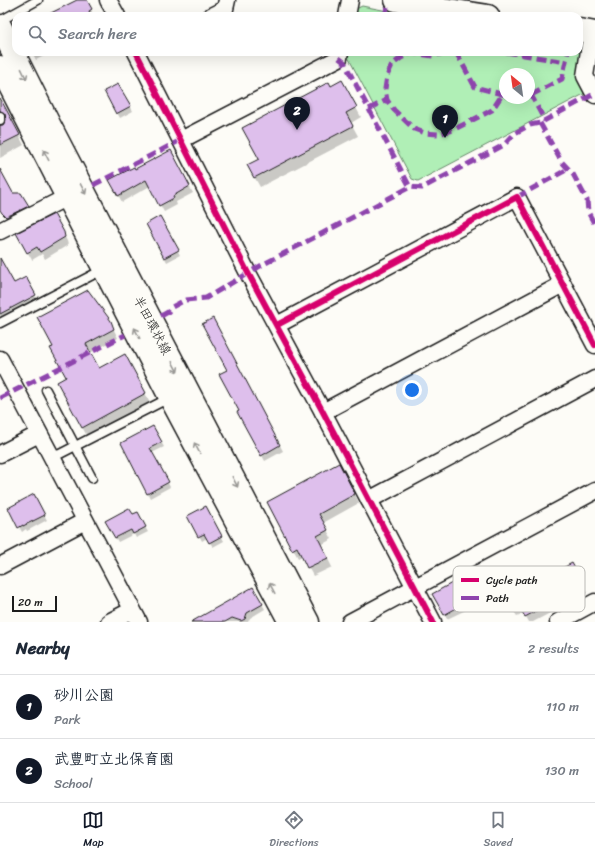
<!DOCTYPE html>
<html lang="en">
<head>
<meta charset="utf-8">
<style>
  body { margin:0; font-family:Sriracha,"Klee One",sans-serif; background:#f6f6f7; color:#1f2937 }
  .compass { position:absolute; left:499px; top:68px; width:36px; height:36px; border-radius:50%; background:#fff; box-shadow:0 4px 16px #0002; rotate:331deg }
  .scale { position:absolute; left:12px; bottom:10px; width:45px; box-sizing:border-box; padding-left:4px; border:2px solid #1c1c1c; border-top:0; font-size:11px; line-height:14px; white-space:nowrap; color:#1c1c1c; -webkit-text-stroke:3px #fdfcf7; paint-order:stroke }
  .you { position:absolute; left:412px; top:390px; width:14px; height:14px; margin:-10px; border:3px solid #fff; border-radius:50%; background:#1a73e8; box-shadow:0 0 0 6px #1a73e833 }
  .badge { display:grid; place-items:center; width:26px; height:26px; border-radius:50%; background:#111827; color:#fff; font-size:13px; font-weight:700 }
  .pin { position:absolute; translate:-50% -33px; filter:drop-shadow(0 1px 2px #0008) }
  .pin::after { content:''; position:absolute; top:21px; width:14px; height:12px; background:inherit; clip-path:polygon(0 0,100% 0,50% 100%) }
  .list { margin:0; padding:0; list-style:none }
  h2 { display:flex; justify-content:space-between; align-items:center; height:52px; margin:0; padding:0 16px; font-size:17px }
  h2 small { font-size:13px; font-weight:400; color:#747a83 }
  .list li { display:grid; grid-template-columns:26px 1fr auto; gap:12px; align-items:center; box-sizing:border-box; height:64px; padding:0 16px; border-top:1px solid #e0e1e3 }
  .list b { display:block; font-size:15px; white-space:nowrap }
  .list p { margin:0; font-size:13px; white-space:nowrap; color:#747a83 }
  .list em { font-size:13px; font-style:normal; color:#747a83 }
  .icon { flex:none; width:22px; height:22px; fill:none; stroke:currentColor; stroke-width:2; stroke-linecap:round; stroke-linejoin:round }
  .map { position:relative; flex:none; width:595px; height:622px; overflow:hidden }
  .search { position:absolute; background:#fff; box-shadow:0 4px 16px #0002; left:12px; right:12px; top:12px; height:44px; display:flex; align-items:center; gap:10px; box-sizing:border-box; padding:0 14px; border-radius:12px; color:#747a83; font-size:15px }
  .sheet { height:180px; background:#fff }
  nav { display:flex; justify-content:space-around; align-items:center; box-sizing:border-box; height:56px; border-top:1px solid #e0e1e3; background:#fff; font-size:11px; color:#747a83 }
  nav a { display:grid; justify-items:center; gap:2px }
  nav .on { color:#111827 }
  .map>svg:first-child { display:block }
  .green { fill:#b0efb6; stroke:#668669; fill-rule:evenodd }
  .shadow { fill:#0003; fill-rule:evenodd }
  .building { fill:#debfec; stroke:#1c1c1c }
  .lines { fill:none; stroke-linecap:round; stroke-linejoin:round }
  .lane-casing { stroke:#1c1c1c; stroke-width:11 }
  .street-casing { stroke:#1c1c1c; stroke-width:19 }
  .secondary-casing { stroke:#1c1c1c; stroke-width:25 }
  .lane { stroke:#fdfcf7; stroke-width:8 }
  .street { stroke:#fdfcf7; stroke-width:16 }
  .secondary { stroke:#fdfcf7; stroke-width:22 }
  .quiet { stroke:#8e44ad; stroke-width:5; stroke-dasharray:10 5; stroke-linecap:butt }
  .cycleway-casing { stroke:#fdfcf7; stroke-width:8 }
  .cycleway { stroke:#d6006c; stroke-width:6 }
  .oneway { stroke:#989794 }
  .labels { text-anchor:middle; stroke-width:3.5; stroke-linejoin:round; paint-order:stroke }
  .street-label { font-size:13px; fill:#1c1c1c; stroke:#fdfcf7 }
  .key { fill:#fdfcf7; stroke:#bab9b5; stroke-width:1 }
  .key-label { font-size:11px; fill:#1c1c1c }
</style>
</head>
<body>
<div class="map">
<svg width="595" height="622" viewBox="0 0 595 622">
  <rect width="100%" height="100%" fill="#fdfcf7"/>
  <filter id="ink" filterUnits="userSpaceOnUse"><feTurbulence type="fractalNoise" baseFrequency=".025" numOctaves="2"/><feDisplacementMap in="SourceGraphic" scale="8" xChannelSelector="R" yChannelSelector="G"/><feConvolveMatrix kernelMatrix="1 2 1 2 8 2 1 2 1" color-interpolation-filters="sRGB"/></filter>
  <g filter="url(#ink)">
    <!-- green -->
    <g class="green">
      <polygon points="362,6 413,16 355,16 356,9"/>
      <path d="M579 42 582 48 584 94 418 181 412 179 348 57 349 52H579ZM505 74H529V98H505Z"/>
    </g>
    <!-- shadow -->
    <g class="shadow">
      <polygon points="79,0 86,0 94,16 48,16"/>
      <polygon points="32,52 52,52 36,60"/>
      <polygon points="118,85 133,111 120,118 105,91"/>
      <polygon points="330,87 347,91 361,117 351,123 358,136 260,187 248,166 260,160"/>
      <path d="M0 100 24 145 0 158ZM8 118 3 126H0L1 123Z"/>
      <polygon points="174,158 193,193 176,202 177,205 164,212 150,186 122,202 110,181 135,171"/>
      <polygon points="0,187 13,194 21,194 31,211 10,221 6,218 0,208"/>
      <polygon points="54,216 67,241 68,245 45,259 42,254 32,260 17,234"/>
      <polygon points="160,218 180,255 167,262 147,224"/>
      <polygon points="0,260 13,285 26,278 37,300 0,320"/>
      <polygon points="110,322 118,338 90,353 99,369 129,364 150,402 87,436 82,427 68,378 52,349"/>
      <polygon points="216,325 283,451 265,461 238,412 240,411"/>
      <polygon points="153,427 164,447 152,453 170,487 150,498 122,444"/>
      <polygon points="344,473 359,503 323,523 332,539 321,545 332,567 313,576 302,556 298,558 293,549"/>
      <polygon points="33,495 47,520 27,531 26,529 22,532 9,509"/>
      <polygon points="206,508 224,541 213,547 207,538 202,541 189,516"/>
      <polygon points="137,514 148,532 136,538 134,534 118,542 106,521"/>
      <polygon points="572,565 588,593 533,622 529,622 524,613 517,616 512,609"/>
      <polygon points="452,584 466,610 447,619 433,594"/>
      <polygon points="253,589 265,609 250,618 248,622 192,622"/>
    </g>
    <!-- building -->
    <g class="building">
      <polygon points="77,0 87,0 92,9 89,11 91,16 45,16"/>
      <polygon points="342,80 357,107 346,113 353,126 254,178 247,165 259,159 242,128 329,82 331,86"/>
      <polygon points="118,84 131,106 116,114 104,91"/>
      <polygon points="0,98 20,135 0,145 0,125 3,125 6,120 5,114 0,111"/>
      <polygon points="171,150 190,186 173,196 174,198 159,206 146,180 118,196 109,180 134,167 135,169"/>
      <polygon points="0,169 13,193 21,193 29,206 6,217 2,213 0,210"/>
      <polygon points="54,214 64,232 65,237 40,252 37,247 27,253 16,233"/>
      <polygon points="160,216 179,250 164,258 146,224"/>
      <polygon points="0,258 14,283 26,277 36,295 0,314"/>
      <polygon points="88,290 111,321 114,329 86,344 99,368 125,354 146,393 82,428 57,382 66,377 50,348 53,347 37,317"/>
      <polygon points="213,318 280,445 261,456 237,412 239,411 219,374 227,370 202,324"/>
      <polygon points="153,426 162,442 150,448 169,482 147,494 121,443"/>
      <polygon points="339,463 355,494 319,514 328,530 317,536 328,558 307,568 297,547 292,550 267,502"/>
      <polygon points="34,494 45,515 23,526 23,525 18,528 8,508"/>
      <polygon points="206,506 222,536 209,543 204,534 198,537 187,516"/>
      <polygon points="129,508 133,514 138,512 146,527 133,534 131,530 115,538 105,521"/>
      <polygon points="572,563 584,585 525,617 519,606 512,610 506,599"/>
      <polygon points="452,583 464,604 444,615 432,594"/>
      <polygon points="253,587 263,604 247,613 245,619 241,621 232,618 225,622 191,622"/>
    </g>
    <g class="lines">
      <!-- lane casing -->
      <g class="lane-casing">
        <g id="lane">
          <polyline points="0,21 38,0"/>
          <polyline points="0,116 0,120"/>
          <polyline points="0,323 104,269"/>
          <polyline points="46,390 92,478"/>
          <polyline points="52,458 169,398"/>
        </g>
      </g>
      <!-- street casing -->
      <g class="street-casing">
        <g id="street">
          <polyline points="108,0 117,16"/>
          <polyline points="211,16 225,9 227,0"/>
          <polyline points="347,16 350,0"/>
          <polyline points="592,32 585,76 595,95"/>
          <polyline points="136,52 248,273 323,412 433,622"/>
          <polyline points="181,140 339,58 340,52"/>
          <polyline points="0,231 67,197"/>
          <polyline points="277,325 517,197 595,345"/>
          <polyline points="0,359 139,622"/>
          <polyline points="323,412 563,284"/>
          <polyline points="0,454 39,434"/>
          <polyline points="369,500 595,379"/>
          <polyline points="0,566 85,521"/>
          <polyline points="109,622 132,610"/>
          <polyline points="350,622 595,491"/>
          <polyline points="558,622 595,602"/>
        </g>
      </g>
      <!-- secondary casing -->
      <g class="secondary-casing">
        <g id="secondary">
          <polyline points="396,0 423,6 488,16"/>
          <polyline points="0,26 49,124 308,622"/>
          <polyline points="579,30 595,33"/>
          <polyline points="0,67 170,397 290,622"/>
        </g>
      </g>
      <!-- lane -->
      <use href="#lane" class="lane"/>
      <!-- street -->
      <use href="#street" class="street"/>
      <!-- secondary -->
      <use href="#secondary" class="secondary"/>
      <!-- quiet -->
      <g class="quiet">
        <polyline points="385,16 387,7"/>
        <polyline points="447,52 433,56 411,53 401,58 392,65 387,76 385,89 387,100 394,110 414,129 425,133 438,134 453,130 492,110 502,95"/>
        <polyline points="456,52 475,87 505,95"/>
        <polyline points="506,52 566,62"/>
        <polyline points="339,58 344,62 410,187"/>
        <polyline points="529,95 531,95 545,121"/>
        <polyline points="531,95 562,79 568,52"/>
        <polyline points="369,109 387,100"/>
        <polyline points="540,123 561,161 573,174 587,200 588,212 595,225"/>
        <polyline points="93,185 181,140"/>
        <polyline points="517,197 568,169"/>
        <polyline points="161,316 168,312 172,307 185,300 206,298 262,265 410,187 422,188 504,145 515,133 530,125 540,123 594,94"/>
        <polyline points="0,398 125,335"/>
      </g>
      <!-- cycleway casing -->
      <g class="cycleway-casing">
        <g id="cycleway">
          <polyline points="136,52 248,273 323,412 433,622"/>
          <polyline points="277,325 517,197 595,345"/>
        </g>
      </g>
      <!-- cycleway -->
      <use href="#cycleway" class="cycleway"/>
    </g>
    <!-- one-way arrows -->
    <defs><path id="oneway-shaft" d="M-6 0H5M1.5-3L5.5 0L1.5 3" fill="none" stroke-width="1.6" stroke-linecap="round" stroke-linejoin="round"/></defs>
    <g class="oneway">
      <use href="#oneway-shaft" transform="translate(24 74) rotate(64)"/>
      <use href="#oneway-shaft" transform="translate(46 155) rotate(-117)"/>
      <use href="#oneway-shaft" transform="translate(83 189) rotate(62)"/>
      <use href="#oneway-shaft" transform="translate(137 333) rotate(-117)"/>
      <use href="#oneway-shaft" transform="translate(175 367) rotate(62)"/>
      <use href="#oneway-shaft" transform="translate(197 448) rotate(-118)"/>
      <use href="#oneway-shaft" transform="translate(235 482) rotate(63)"/>
      <use href="#oneway-shaft" transform="translate(272 588) rotate(-118)"/>
    </g>
  </g>
  <g class="labels">
    <!-- street labels -->
    <g class="street-label">
      <text transform="translate(153 325) rotate(62)" y="5">半田環状線</text>
    </g>
  </g>
  <!-- legend -->
  <rect x="453" y="566" width="132" height="46" rx="6" class="key"/>
  <rect x="461" y="578" width="18" height="4" fill="#d6006c"/>
  <rect x="461" y="596" width="18" height="4" fill="#8e44ad"/>
  <g class="key-label">
    <text x="486" y="584">Cycle path</text>
    <text x="486" y="602">Path</text>
  </g>
</svg>
<svg class="compass" viewBox="-18 -18 36 36"><path d="M0-13l5 13h-10z" fill="#e53935"/><path d="M0 13l5-13h-10z" fill="#747a83"/></svg>
<div class="scale">20 m</div>
<div class="you"></div>
<div class="pin badge" style="left:445px;top:138px">1</div>
<div class="pin badge" style="left:297px;top:130px">2</div>
<div class="search"><svg class="icon" aria-label="search" viewBox="0 0 24 24"><circle cx="10" cy="10" r="6"/><path d="M15 15l6 6"/></svg>Search here</div>
</div>
<section class="sheet">
<h2>Nearby<small>2 results</small></h2>
<ul class="list">
<li><span class="badge">1</span><div><b>砂川公園</b><p>Park</p></div><em>110 m</em></li>
<li><span class="badge">2</span><div><b>武豊町立北保育園</b><p>School</p></div><em>130 m</em></li>
</ul>
</section>
<nav>
<a class="on"><svg class="icon" aria-label="map" viewBox="0 0 24 24"><path d="M3 6l6-2 6 2 6-2v14l-6 2-6-2-6 2zM9 4v14M15 6v14"/></svg>Map</a>
<a><svg class="icon" aria-label="directions" viewBox="0 0 24 24"><path d="M12 3l9 9-9 9-9-9zM9 14v-3h6M13 9l2 2-2 2"/></svg>Directions</a>
<a><svg class="icon" aria-label="saved" viewBox="0 0 24 24"><path d="M7 4h10v16l-5-4-5 4z"/></svg>Saved</a>
</nav>
</body>
</html>
